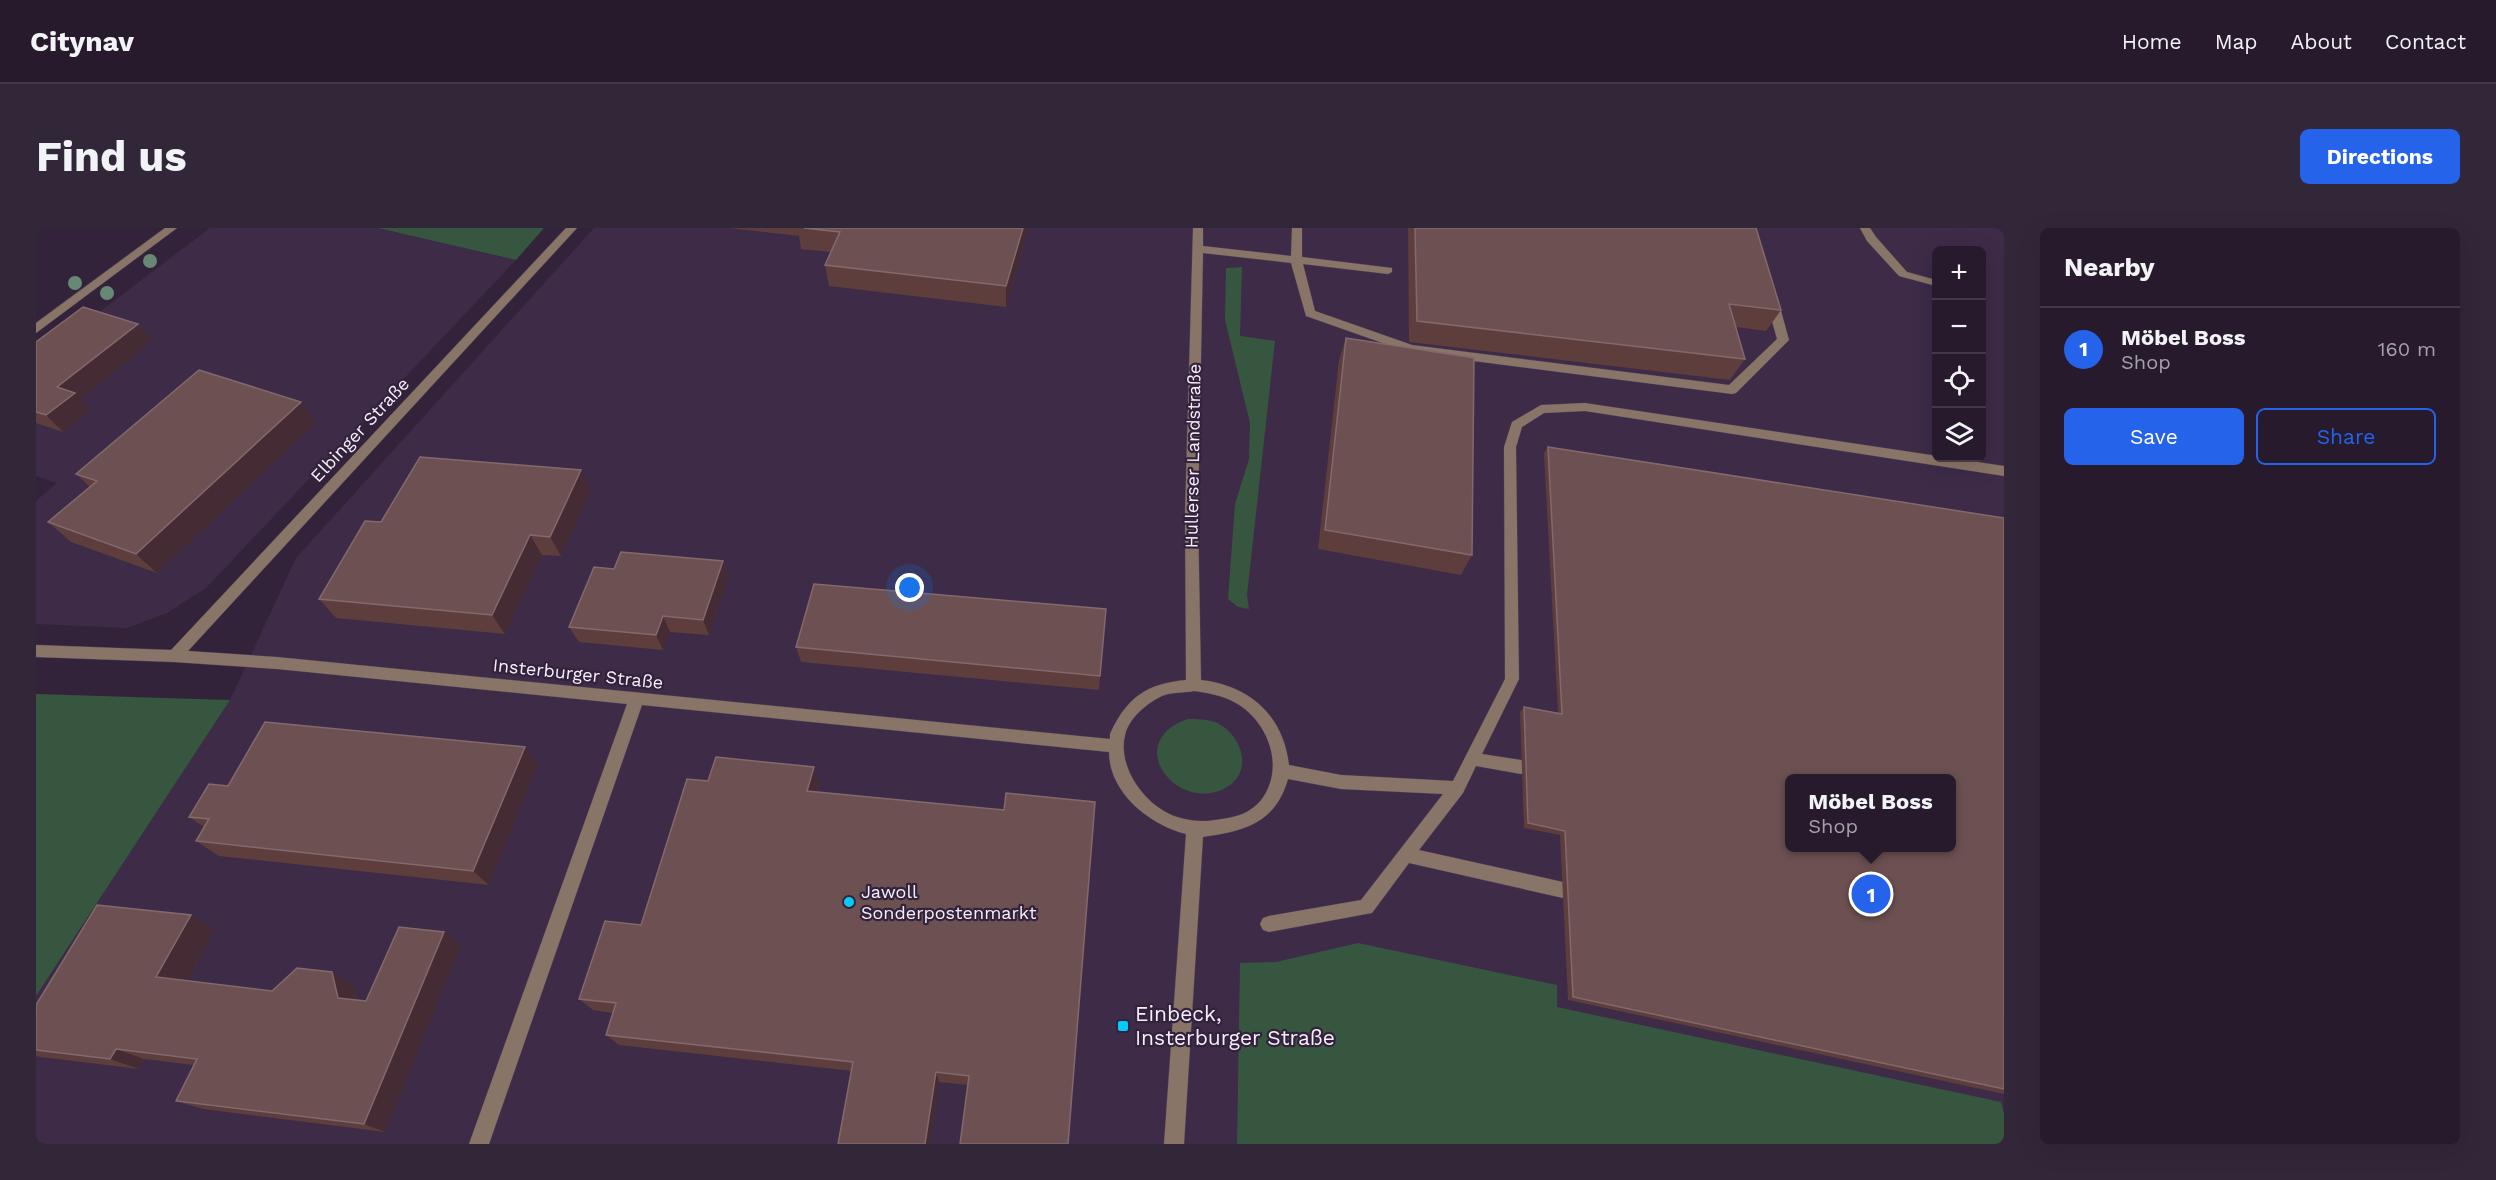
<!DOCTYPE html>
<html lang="en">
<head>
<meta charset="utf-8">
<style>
  body { margin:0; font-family:"Work Sans",sans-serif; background:#322738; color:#f1f3f6 }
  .controls { position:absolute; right:18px; top:18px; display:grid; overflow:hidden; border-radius:9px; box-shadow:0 6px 24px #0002 }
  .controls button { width:54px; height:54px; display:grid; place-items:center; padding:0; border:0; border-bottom:2px solid #423848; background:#261a2c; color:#f1f3f6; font:30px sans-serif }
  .you { position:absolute; left:874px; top:360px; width:21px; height:21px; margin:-15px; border:4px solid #fff; border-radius:50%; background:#1a73e8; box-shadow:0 0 0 9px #1a73e833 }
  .badge { display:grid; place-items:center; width:39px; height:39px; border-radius:50%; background:#2563eb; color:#fff; font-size:20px; font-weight:700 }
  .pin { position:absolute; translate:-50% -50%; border:3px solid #fff; box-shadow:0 2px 6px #0006 }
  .popup { position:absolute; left:1749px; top:546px; width:171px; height:78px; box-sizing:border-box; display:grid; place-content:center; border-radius:9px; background:#261a2c; filter:drop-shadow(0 2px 4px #0005); font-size:20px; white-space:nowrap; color:#a4a1a9 }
  .popup b { font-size:22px; color:#f1f3f6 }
  .popup::after { content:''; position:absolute; left:50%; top:100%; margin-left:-12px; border:12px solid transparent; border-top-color:#261a2c }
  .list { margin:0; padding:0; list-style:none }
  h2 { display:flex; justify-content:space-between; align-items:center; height:78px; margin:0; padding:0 24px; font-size:26px }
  h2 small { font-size:20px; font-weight:400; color:#a4a1a9 }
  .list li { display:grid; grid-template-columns:39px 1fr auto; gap:18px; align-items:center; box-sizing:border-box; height:84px; padding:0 24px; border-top:2px solid #423848 }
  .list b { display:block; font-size:22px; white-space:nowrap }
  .list p { margin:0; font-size:20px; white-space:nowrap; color:#a4a1a9 }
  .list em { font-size:20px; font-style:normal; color:#a4a1a9 }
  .actions { display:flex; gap:12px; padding:18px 24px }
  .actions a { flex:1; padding:14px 0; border:2px solid #2563eb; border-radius:9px; text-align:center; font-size:21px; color:#2563eb }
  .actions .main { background:#2563eb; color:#fff }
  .icon { flex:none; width:33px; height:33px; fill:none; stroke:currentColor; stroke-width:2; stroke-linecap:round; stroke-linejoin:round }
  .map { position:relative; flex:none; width:1968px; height:916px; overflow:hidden; border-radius:9px }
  header { display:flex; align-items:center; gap:36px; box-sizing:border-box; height:84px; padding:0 30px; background:#261a2c; border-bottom:2px solid #423848 }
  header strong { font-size:28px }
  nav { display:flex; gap:33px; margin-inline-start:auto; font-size:21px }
  .intro { display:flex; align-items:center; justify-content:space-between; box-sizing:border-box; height:144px; padding:0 36px }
  h1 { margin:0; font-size:42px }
  .button { padding:15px 27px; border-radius:9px; background:#2563eb; color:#fff; font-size:21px; font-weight:700 }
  main { display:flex; gap:36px; padding:0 36px }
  aside { flex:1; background:#261a2c; border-radius:9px; box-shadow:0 6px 24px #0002 }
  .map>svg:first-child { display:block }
  .built { fill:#3d2b48; fill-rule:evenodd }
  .green { fill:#37563f }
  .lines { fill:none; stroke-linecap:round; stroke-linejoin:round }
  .minor-casing { stroke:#4e3f56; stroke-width:1 }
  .minor { fill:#897567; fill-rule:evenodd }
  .tree { fill:#678875 }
  .wall { fill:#5d3e3d }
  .shaded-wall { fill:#452b34 }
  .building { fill:#6d5152; stroke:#83696d; stroke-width:1.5; fill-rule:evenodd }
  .poi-dot { fill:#06cbf9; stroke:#32233b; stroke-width:2 }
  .labels { text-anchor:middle; stroke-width:4.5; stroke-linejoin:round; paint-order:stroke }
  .street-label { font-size:18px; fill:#f7edfd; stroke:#32233b }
  .poi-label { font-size:18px; fill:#f7edfd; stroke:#32233b; text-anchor:start }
  .near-poi-label { font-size:21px; fill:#f7edfd; stroke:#32233b; text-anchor:start }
</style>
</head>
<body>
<header>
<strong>Citynav</strong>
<nav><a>Home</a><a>Map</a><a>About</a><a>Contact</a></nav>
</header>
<div class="intro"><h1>Find us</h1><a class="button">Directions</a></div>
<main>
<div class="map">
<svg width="1968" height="916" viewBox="0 0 1968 916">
  <rect width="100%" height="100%" fill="#32233b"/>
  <!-- built -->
  <g class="built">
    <polygon points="174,0 342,0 480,32 170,360 131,385 91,400 0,396 0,273 21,255 0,248 0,132"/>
    <path d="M558 0H1968V916H0V768L194 472 260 330ZM1900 22H1946V230H1900ZM1754 550H1916V620H1754Z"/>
  </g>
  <!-- green -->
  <g class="green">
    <polygon points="342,0 508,0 480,32"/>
    <polygon points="1206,39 1204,108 1239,113 1211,367 1213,381 1202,379 1192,371 1199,276 1213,231 1214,195 1189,92 1190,40"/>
    <polygon points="0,466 194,472 0,768"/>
    <path d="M1152 491C1161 491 1170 491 1179 494 1203 504 1218 539 1194 557 1146 591 1082 515 1152 491Z"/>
    <polygon points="1322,715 1521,757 1521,779 1965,874 1968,886 1968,916 1201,916 1204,735 1240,734"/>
  </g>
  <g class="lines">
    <!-- minor casing -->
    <g class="minor-casing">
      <g id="minor">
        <polygon points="129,0 141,0 0,105 0,95"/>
        <path d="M530 0H541L152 423 241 429 1074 511V506C1091 469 1110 456 1150 452L1149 286 1157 0H1167V18L1255 28 1256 0H1266V29L1356 40V44L1352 46 1267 36 1279 83 1376 117 1693 157 1741 111 1729 68 1735 64 1741 68 1753 112 1700 165 1696 166 1375 125 1270 88 1255 35 1167 25 1162 286 1165 452C1214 458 1247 487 1253 537L1305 547 1417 553 1469 451 1468 219 1476 194 1505 177 1549 175 1968 238V248L1549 183 1508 185 1486 199 1480 219 1483 451 1446 526 1485 532 1491 534 1493 539 1491 544 1485 546 1440 538 1427 565 1383 622 1527 654 1533 656 1535 662 1533 668 1527 670 1373 635 1336 685 1233 704 1227 702 1224 696 1227 690 1233 688 1325 672 1407 566 1305 561 1252 551C1239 596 1208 603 1167 609L1148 916H1128L1150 606C1114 597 1073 565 1073 524L606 477 453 916H433L591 476 241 441 138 434 0 429V417L135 422ZM1158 463C1172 465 1185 467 1198 474 1231 491 1250 538 1226 571 1216 584 1202 589 1186 591 1170 594 1157 594 1141 589 1110 579 1081 540 1089 507 1093 490 1111 475 1126 468 1135 464 1148 465 1158 463Z"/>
        <polygon points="1824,0 1834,0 1840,9 1871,44 1900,52 1900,58 1863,48 1831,13"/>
      </g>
    </g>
    <!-- minor -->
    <use href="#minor" class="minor"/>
  </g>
  <!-- trees -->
  <g class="tree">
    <circle cx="114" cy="33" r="7"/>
    <circle cx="39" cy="55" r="7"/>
    <circle cx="71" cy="65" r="7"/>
  </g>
  <!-- wall -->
  <g class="wall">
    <polygon points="692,0 991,0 991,5 970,79 793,58 789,37 795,24 765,21 763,8"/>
    <polygon points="1372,0 1720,0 1745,82 1730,103 1700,99 1709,131 1694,152 1373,114"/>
    <polygon points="102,96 116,113 45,171 55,182 27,204 0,195 0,114"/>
    <polygon points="1310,110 1436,327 1425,347 1282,321 1303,132"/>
    <polygon points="280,195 121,345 35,314 12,294 54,259 40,246"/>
    <polygon points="1512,219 1968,290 1968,866 1532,772 1524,607 1488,600 1484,484 1488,479 1522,485 1508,225"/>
    <polygon points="555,262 525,328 506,327 469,406 300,390 283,371 345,294"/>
    <polygon points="687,333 692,349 673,407 634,404 627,422 543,414 533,399 578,341"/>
    <polygon points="760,419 1064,448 1063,462 765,434"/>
    <polygon points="489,519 502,536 453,657 183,628 160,613 168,599 153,589 192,558"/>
    <polygon points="778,539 783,555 781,564 968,582 932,857 903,854 893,916 802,916 816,843 583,817 570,807 577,785 557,782 543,771 605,697"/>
    <polygon points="155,687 179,701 151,753 236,763 296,744 317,756 321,772 330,773 425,717 349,904 167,881 140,873 158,837 108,831 103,841 5,829 0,828 0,777"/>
  </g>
  <!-- shaded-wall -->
  <g class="shaded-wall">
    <polygon points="987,0 991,0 991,5 970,79 970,58"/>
    <polygon points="102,96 116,113 45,171 55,182 27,204 10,187 21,159"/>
    <polygon points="265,174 280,195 121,345 100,326"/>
    <polygon points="545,242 555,262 525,328 514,309"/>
    <polygon points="494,307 506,327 469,406 456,387"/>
    <polygon points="687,333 692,349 673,407 667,392"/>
    <polygon points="627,388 634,404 627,422 620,407"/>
    <polygon points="489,519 502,536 453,657 437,643"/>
    <polygon points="778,539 783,555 777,579 771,563"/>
    <polygon points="155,687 179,701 146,762 120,749"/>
    <polygon points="408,704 425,717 349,904 328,896"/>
    <polygon points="296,744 317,756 323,782 302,770"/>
    <polygon points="80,821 108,831 103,841 74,831"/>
    <polygon points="900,844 903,854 893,916 889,916"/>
  </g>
  <!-- building -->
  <g class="building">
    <polygon points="768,0 987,0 970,58 789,37 804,4"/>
    <polygon points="1379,0 1720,0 1745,82 1693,76 1709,131 1381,93"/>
    <polygon points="47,79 102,96 21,159 39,165 10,187 0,184 0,114"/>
    <polygon points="1310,110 1438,130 1436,327 1289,302"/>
    <polygon points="163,142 265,174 100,326 12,294 61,253 40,246"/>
    <path d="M1512 219 1968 290V861L1537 769 1529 603 1492 595 1488 479 1526 486ZM1754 550H1916V620H1754Z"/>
    <polygon points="384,229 545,242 514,309 494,307 456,387 283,371 329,293 345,294"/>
    <polygon points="585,324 687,333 667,392 627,388 620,407 533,399 558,339 578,341"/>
    <polygon points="778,356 1070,381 1064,448 760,419"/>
    <polygon points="229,494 489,519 437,643 160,613 173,591 153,589 173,556 192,558"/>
    <polygon points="680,529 778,539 771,563 968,582 970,565 1059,574 1032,916 924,916 933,848 900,844 889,916 802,916 817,834 570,807 580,775 543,771 569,693 605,697 651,551 672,553"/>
    <polygon points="61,677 155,687 120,749 236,763 261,740 296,744 302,770 330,773 363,699 408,704 328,896 140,873 161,831 80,821 74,831 0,822 0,777"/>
  </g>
  <!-- markers -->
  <g class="poi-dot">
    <circle cx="813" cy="674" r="6"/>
    <rect x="1081" y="792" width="12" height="12" rx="3"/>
  </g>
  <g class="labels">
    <!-- street labels -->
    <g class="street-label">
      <text transform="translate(324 202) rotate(-47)" y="6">Elbinger Straße</text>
      <text transform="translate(1157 228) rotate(-89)" y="6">Hullerser Landstraße</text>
      <text transform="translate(542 446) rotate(6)" y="6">Insterburger Straße</text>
    </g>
    <!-- poi labels -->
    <g class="poi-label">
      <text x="825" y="670">Jawoll<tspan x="825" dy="21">Sonderpostenmarkt</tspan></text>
    </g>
    <!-- near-poi labels -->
    <g class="near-poi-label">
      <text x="1099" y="793">Einbeck,<tspan x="1099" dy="24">Insterburger Straße</tspan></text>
    </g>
  </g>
</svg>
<div class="controls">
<button>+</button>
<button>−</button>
<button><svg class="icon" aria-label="locate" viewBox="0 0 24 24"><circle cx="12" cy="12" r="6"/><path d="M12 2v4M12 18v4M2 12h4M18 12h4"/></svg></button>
<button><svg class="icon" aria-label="layers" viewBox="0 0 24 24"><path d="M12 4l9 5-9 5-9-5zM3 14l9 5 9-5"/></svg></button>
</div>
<div class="you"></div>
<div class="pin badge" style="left:1835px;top:666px">1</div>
<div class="popup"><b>Möbel Boss</b>Shop</div>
</div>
<aside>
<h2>Nearby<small></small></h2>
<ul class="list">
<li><span class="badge">1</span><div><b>Möbel Boss</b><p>Shop</p></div><em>160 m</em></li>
</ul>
<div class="actions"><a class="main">Save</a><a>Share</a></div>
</aside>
</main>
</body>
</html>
